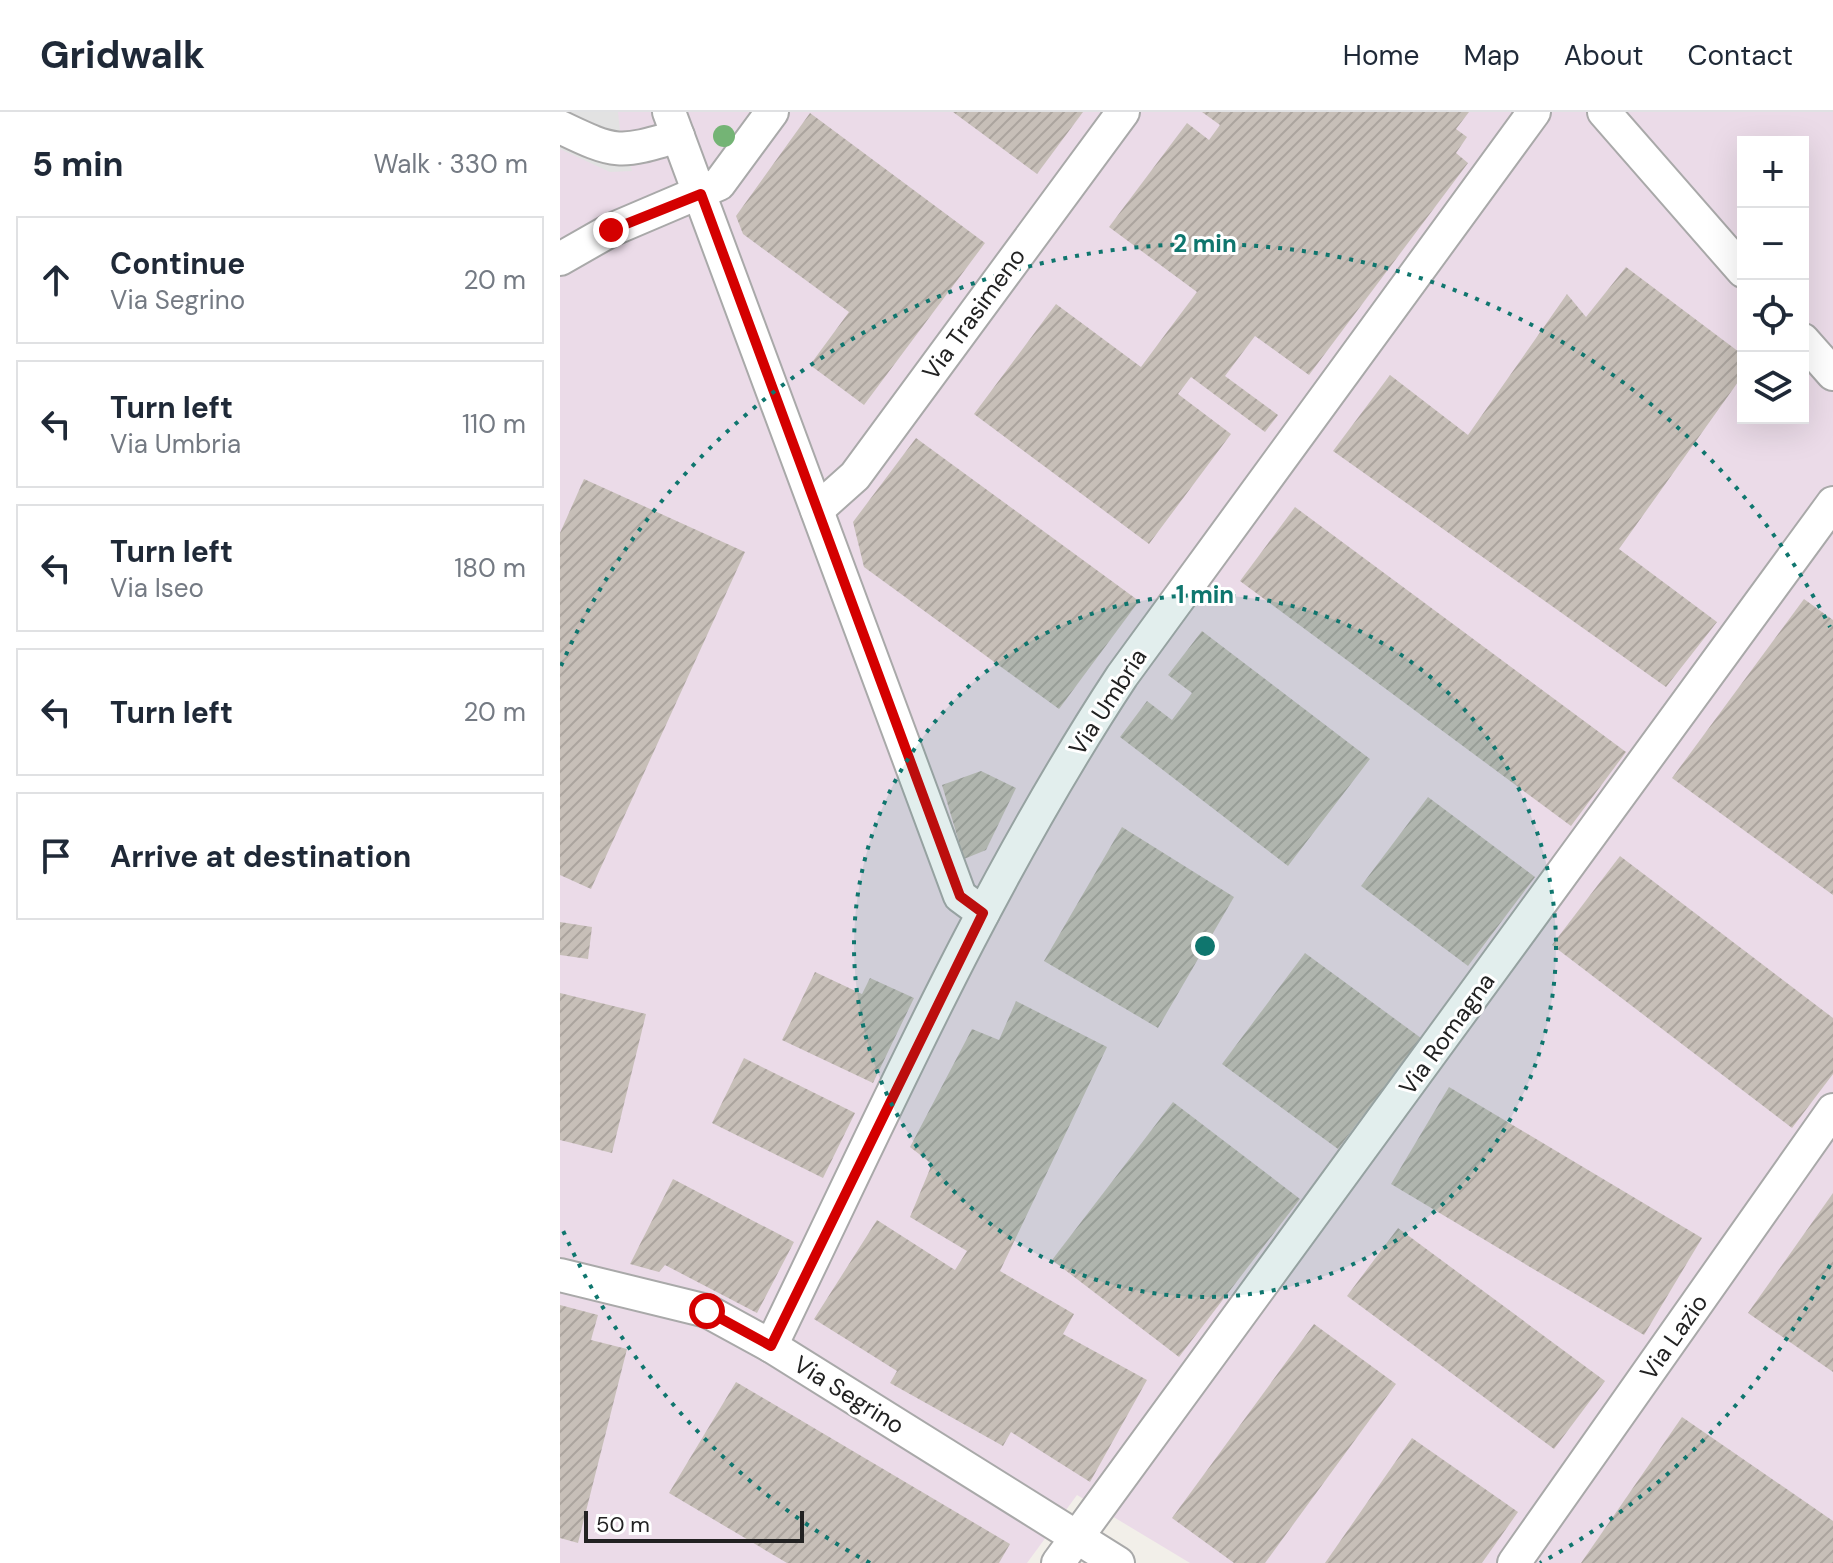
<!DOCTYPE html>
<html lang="en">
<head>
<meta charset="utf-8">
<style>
  body { margin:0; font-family:"DM Sans",sans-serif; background:#f6f6f7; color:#1f2937 }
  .controls { position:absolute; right:24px; top:24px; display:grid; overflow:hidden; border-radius:0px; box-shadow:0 8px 32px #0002 }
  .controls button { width:72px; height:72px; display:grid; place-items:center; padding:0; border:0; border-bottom:2px solid #e0e1e3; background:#fff; color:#1f2937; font:40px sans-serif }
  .scale { position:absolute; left:24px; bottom:20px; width:220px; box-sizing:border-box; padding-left:8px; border:4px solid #222; border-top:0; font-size:22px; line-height:28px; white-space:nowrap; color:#222; -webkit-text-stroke:6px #fff; paint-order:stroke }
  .stop { position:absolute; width:24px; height:24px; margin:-18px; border:6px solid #d40000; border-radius:50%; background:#fff }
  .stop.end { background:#d40000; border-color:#fff; box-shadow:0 2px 8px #0008 }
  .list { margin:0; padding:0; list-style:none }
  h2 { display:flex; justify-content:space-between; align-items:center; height:104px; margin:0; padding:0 32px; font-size:34px }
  h2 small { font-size:26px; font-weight:400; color:#747a83 }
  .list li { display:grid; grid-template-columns:52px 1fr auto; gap:24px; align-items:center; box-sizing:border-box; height:128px; margin:0 16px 16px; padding:0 16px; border:2px solid #e0e1e3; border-radius:0px }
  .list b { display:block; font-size:30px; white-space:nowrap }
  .list p { margin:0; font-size:26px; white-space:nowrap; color:#747a83 }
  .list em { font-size:26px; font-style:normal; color:#747a83 }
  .icon { flex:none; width:44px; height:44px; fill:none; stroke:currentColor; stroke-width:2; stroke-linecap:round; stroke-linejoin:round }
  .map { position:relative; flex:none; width:1273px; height:1451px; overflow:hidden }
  header { display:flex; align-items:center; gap:48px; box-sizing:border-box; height:112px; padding:0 40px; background:#fff; border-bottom:2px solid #e0e1e3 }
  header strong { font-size:38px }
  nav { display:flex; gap:44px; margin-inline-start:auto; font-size:28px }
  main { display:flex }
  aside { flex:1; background:#fff }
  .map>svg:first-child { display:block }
  .industrial { fill:#ebdbe8; fill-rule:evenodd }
  .parking { fill:#e2e2e2 }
  .building { fill:url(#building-hatch) }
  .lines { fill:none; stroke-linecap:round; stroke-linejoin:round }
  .minor-casing { stroke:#a9a9a9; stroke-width:36 }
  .minor { stroke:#fff; stroke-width:32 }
  .tree { fill:#74b475 }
  .route { stroke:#d40000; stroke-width:10 }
  .ring { fill:none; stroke:#0f766e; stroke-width:4; stroke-dasharray:4 8 }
  .labels { text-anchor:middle; stroke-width:6; stroke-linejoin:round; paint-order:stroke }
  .street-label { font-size:24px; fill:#222; stroke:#fff }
  .centre { fill:#0f766e; stroke:#fff; stroke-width:4 }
  .ring-label { font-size:24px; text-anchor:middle; font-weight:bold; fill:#0f766e; stroke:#fff; stroke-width:6; stroke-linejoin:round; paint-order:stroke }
</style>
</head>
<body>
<header>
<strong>Gridwalk</strong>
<nav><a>Home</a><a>Map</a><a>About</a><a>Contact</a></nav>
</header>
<main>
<aside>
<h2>5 min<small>Walk · 330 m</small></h2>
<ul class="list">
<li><svg class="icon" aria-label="ahead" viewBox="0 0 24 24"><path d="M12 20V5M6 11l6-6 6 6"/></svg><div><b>Continue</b><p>Via Segrino</p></div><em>20 m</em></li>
<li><svg class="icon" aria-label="left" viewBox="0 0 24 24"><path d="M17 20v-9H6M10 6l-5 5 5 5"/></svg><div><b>Turn left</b><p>Via Umbria</p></div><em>110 m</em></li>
<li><svg class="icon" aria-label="left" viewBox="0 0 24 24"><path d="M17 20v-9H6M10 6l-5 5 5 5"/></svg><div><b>Turn left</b><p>Via Iseo</p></div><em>180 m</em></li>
<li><svg class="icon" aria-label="left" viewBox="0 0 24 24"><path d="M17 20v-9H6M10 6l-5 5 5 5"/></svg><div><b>Turn left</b></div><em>20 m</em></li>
<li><svg class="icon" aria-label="arrive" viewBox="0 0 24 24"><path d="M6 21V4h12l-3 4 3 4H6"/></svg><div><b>Arrive at destination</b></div></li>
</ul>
</aside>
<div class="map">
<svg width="1273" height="1451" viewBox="0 0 1273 1451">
  <defs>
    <pattern id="building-hatch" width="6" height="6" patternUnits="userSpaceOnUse" patternTransform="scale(2)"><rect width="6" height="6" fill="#c7bfb8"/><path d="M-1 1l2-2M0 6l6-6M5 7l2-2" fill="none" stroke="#aba49e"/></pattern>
  </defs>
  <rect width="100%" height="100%" fill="#f2efe9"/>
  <!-- industrial -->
  <path class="industrial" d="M0 0H1273V1451H630L517 1383 467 1451H0ZM1183 30H1243V306H1183Z"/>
  <!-- parking -->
  <polygon class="parking" points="0,0 58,0 60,19 72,59 50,60 0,37"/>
  <!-- building -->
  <g class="building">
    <polygon points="393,0 523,0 477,62"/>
    <polygon points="642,0 909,0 896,17 907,25 896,41 908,51 749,263 695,224 665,264 718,303 705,320 631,265 618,282 671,322 589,432 414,302 496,192 581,255 607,220 637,180 549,115 627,11 649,28 660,13"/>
    <polygon points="250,1 425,131 304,293 250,253 289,200 183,122 176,104"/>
    <polygon points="1066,155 1183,243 1183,263 1059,437 1157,510 1106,575 773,339 830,263 908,323 1007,182 1026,205"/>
    <polygon points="356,326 579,489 499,597 304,455 293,410"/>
    <polygon points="24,367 185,440 31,777 0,763 0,421"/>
    <polygon points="735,395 1066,640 1011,714 680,469"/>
    <polygon points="1244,487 1273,508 1273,783 1112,666"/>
    <polygon points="642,519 810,647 728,754 560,625 587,589 612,608 632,581 608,563"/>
    <polygon points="421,659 456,676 426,738 404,747 382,673"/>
    <polygon points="868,685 975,765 908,854 801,774"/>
    <polygon points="562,715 674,785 598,916 484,849"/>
    <polygon points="1060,744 1273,906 1273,962 1232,1016 992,833"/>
    <polygon points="0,810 32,815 28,847 0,843"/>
    <polygon points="745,841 861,926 778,1037 662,952"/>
    <polygon points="255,860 302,882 310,866 354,886 313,971 222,928"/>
    <polygon points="0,881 86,902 52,1041 0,1028"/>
    <polygon points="456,889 547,935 440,1159 514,1202 503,1222 587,1268 530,1370 451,1320 443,1334 330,1271 337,1259 254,1207 317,1108 395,1158 407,1139 350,1105 372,1052 350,1035 412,917 439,928"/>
    <polygon points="184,946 295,1001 263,1066 152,1011"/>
    <polygon points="889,975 1142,1126 1084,1223 831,1072"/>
    <polygon points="613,990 740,1087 619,1245 492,1148"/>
    <polygon points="113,1067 234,1130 197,1201 105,1153 99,1160 70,1152"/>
    <polygon points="1273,1081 1273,1260 1188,1201"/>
    <polygon points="838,1116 1045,1269 994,1337 787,1184"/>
    <polygon points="0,1193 38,1203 31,1228 67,1237 18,1431 0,1426"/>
    <polygon points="754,1212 836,1272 705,1451 674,1451 612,1406"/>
    <polygon points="176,1270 450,1432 439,1451 227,1451 109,1381"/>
    <polygon points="1122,1305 1273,1409 1273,1451 1021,1451"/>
    <polygon points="852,1326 958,1400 922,1451 765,1451"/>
  </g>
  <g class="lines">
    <!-- minor casing -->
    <g class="minor-casing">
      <g id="minor">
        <polyline points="109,0 400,784 423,801"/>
        <polyline points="1044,0 1183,159"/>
        <path d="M0 15C56 42 59 42 118 24"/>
        <polyline points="0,147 51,118 159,72 212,0"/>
        <polyline points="1243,228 1273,262"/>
        <polyline points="257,398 295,364 563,0"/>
        <polyline points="0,1163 147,1199 211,1234 558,1451"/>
        <path d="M211 1234C321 1008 423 775 562 564L974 0"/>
        <polyline points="498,1451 1273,391"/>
        <polyline points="954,1451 1273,998"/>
      </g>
    </g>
    <!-- minor -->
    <use href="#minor" class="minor"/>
  </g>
  <!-- trees -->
  <circle class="tree" cx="164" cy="24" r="11"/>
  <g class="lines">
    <!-- route -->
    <polyline class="route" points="51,118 141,82 400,784 423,801 211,1234 147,1199"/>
  </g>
  <!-- distance rings -->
  <circle cx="645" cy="834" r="351" fill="#0f766e" fill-opacity=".12"/>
  <g class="ring">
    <circle cx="645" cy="834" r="351"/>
    <path d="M1270 1153A702 702 0 0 1 980 1451M310 1451A702 702 0 0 1 1 1114M1 554A702 702 0 0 1 1270 515"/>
  </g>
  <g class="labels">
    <!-- street labels -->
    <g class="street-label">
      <text transform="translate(414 202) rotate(-54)" y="8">Via Trasimeno</text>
      <text transform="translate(548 590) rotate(-57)" y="8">Via Umbria</text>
      <text transform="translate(887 922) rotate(-54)" y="8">Via Romagna</text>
      <text transform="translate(1114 1225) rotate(-55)" y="8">Via Lazio</text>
      <text transform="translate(289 1283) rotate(32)" y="8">Via Segrino</text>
    </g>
  </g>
  <circle cx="645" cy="834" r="12" class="centre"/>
  <g class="ring-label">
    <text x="645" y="140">2 min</text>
    <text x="645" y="491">1 min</text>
  </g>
</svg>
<div class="controls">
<button>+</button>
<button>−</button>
<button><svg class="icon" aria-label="locate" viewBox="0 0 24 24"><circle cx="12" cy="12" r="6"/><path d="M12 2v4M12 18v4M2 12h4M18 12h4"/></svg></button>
<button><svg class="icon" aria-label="layers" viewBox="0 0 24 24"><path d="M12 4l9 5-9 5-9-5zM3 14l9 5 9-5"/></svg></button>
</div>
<div class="scale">50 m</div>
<div class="stop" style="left:147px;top:1199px"></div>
<div class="stop end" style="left:51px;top:118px"></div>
</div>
</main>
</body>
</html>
